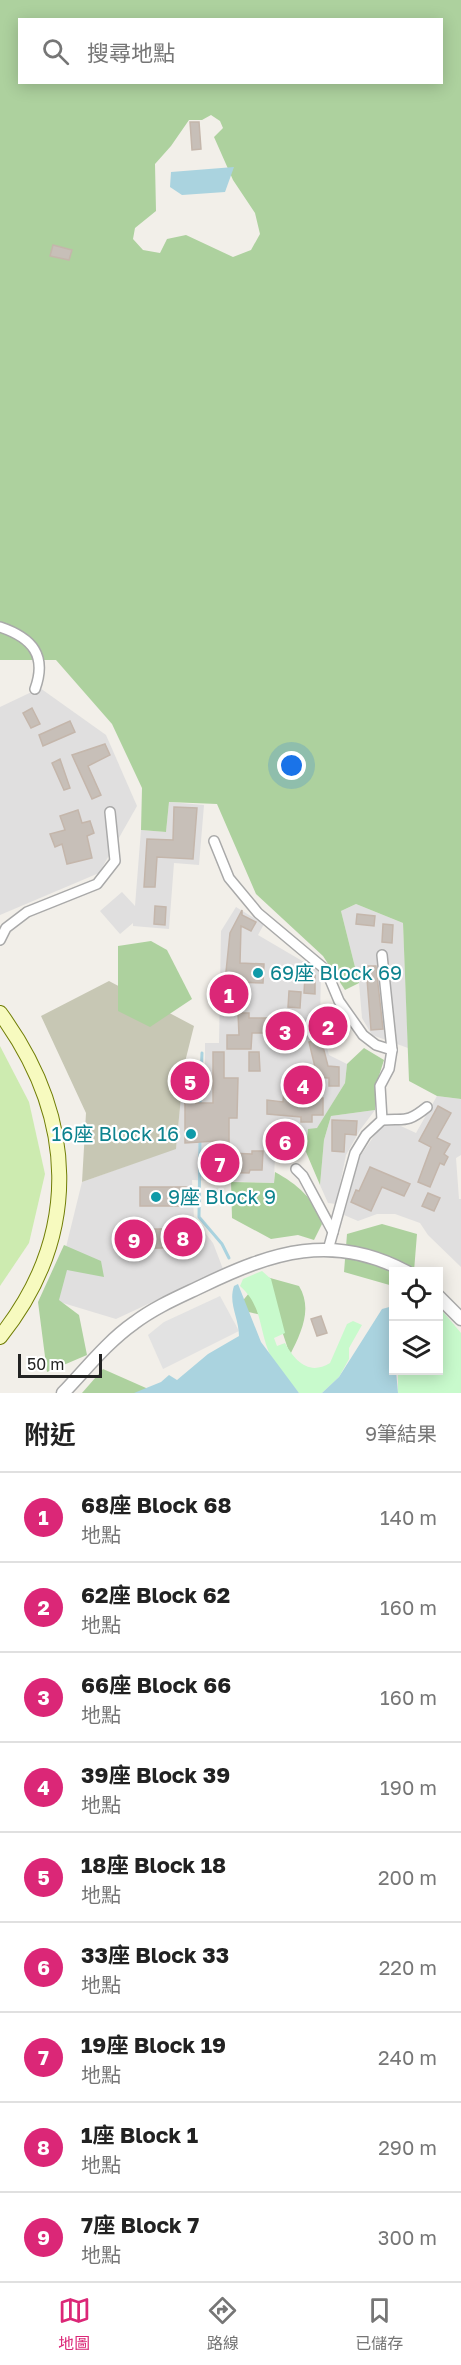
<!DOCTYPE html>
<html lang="zh-TW">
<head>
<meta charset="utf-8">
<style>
  body { margin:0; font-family:"Golos Text","Noto Sans TC",sans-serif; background:#f6f6f6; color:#222 }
  .controls { position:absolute; right:18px; bottom:18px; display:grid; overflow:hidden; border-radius:0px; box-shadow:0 3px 15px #0003 }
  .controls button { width:54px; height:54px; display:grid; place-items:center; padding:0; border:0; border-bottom:2px solid #e0e0e0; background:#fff; color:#222; font:30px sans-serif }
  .scale { position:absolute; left:18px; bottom:15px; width:84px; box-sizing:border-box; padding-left:6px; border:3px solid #222; border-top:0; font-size:16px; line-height:21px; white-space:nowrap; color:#222; -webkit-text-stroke:4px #fff; paint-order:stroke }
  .you { position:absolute; left:292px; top:766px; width:21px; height:21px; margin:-15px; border:4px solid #fff; border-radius:50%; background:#1a73e8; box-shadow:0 0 0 9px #1a73e833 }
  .badge { display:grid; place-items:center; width:39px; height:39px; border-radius:50%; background:#db2777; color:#fff; font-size:20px; font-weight:700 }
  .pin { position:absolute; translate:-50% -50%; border:3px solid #fff; box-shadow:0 2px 6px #0006 }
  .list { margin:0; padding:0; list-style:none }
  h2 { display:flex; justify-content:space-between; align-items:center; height:78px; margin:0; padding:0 24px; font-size:26px }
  h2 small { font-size:20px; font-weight:400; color:#767676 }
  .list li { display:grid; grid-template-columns:39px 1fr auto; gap:18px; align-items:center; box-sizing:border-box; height:90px; padding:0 24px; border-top:2px solid #e0e0e0 }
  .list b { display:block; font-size:22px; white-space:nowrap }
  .list p { margin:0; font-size:20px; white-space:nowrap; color:#767676 }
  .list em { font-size:20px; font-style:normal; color:#767676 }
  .icon { flex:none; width:33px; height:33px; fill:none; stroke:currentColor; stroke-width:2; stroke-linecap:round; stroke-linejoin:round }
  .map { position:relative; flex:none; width:461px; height:1393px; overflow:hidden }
  .search { position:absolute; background:#fff; box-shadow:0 3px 15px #0003; left:18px; right:18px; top:18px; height:66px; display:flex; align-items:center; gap:15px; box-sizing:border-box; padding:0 21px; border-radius:0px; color:#767676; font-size:22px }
  .sheet { height:888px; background:#fff }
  nav { display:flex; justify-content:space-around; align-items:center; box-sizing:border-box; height:84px; border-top:2px solid #e0e0e0; background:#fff; font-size:16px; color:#767676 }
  nav a { display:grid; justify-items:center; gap:3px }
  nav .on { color:#db2777 }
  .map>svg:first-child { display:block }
  .residential { fill:#e0dfdf }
  .construction { fill:#c7c7b4 }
  .grass { fill:#cdebb0 }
  .forest { fill:#add19e; fill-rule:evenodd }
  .park { fill:#c8facc }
  .parking { fill:#e2e2e2 }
  .water { fill:#aad3df }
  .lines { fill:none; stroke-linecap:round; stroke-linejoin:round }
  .stream { stroke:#aad3df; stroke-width:3 }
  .building { fill:#c7bfb8; stroke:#c4b6ab; stroke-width:1.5 }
  .minor-casing { stroke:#a9a9a9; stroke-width:12 }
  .tertiary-casing { stroke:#a9a9a9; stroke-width:15 }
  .secondary-casing { stroke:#707d05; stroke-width:16 }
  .minor { stroke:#fff; stroke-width:9 }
  .tertiary { stroke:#fff; stroke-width:12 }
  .secondary { stroke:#f7fabf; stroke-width:14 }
  .culture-dot { fill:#0f9aa8; stroke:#fff; stroke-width:2 }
  .labels { text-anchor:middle; stroke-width:4.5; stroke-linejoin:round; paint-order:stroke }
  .culture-label { font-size:20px; fill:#0d838f; stroke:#fff; text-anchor:start }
</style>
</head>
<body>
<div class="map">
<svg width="461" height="1393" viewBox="0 0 461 1393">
  <rect width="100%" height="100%" fill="#f2efe9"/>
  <!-- residential -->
  <g class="residential">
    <polygon points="40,688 106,735 137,806 99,873 0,915 0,707"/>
    <polygon points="169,802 204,805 199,865 174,863 169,929 133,926 133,923 120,934 100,911 122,892 135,906 141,830 166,832"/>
    <polygon points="356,904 403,923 408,1048 372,1035 362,1018 359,983 341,911"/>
    <polygon points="236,907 264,924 258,935 321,972 320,1017 336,1014 341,1033 324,1037 329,1055 347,1064 345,1083 317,1129 308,1129 306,1152 275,1152 274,1183 192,1180 194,1219 213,1243 223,1269 116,1319 53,1300 82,1182 176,1148 184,1066 205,1066 205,1043 219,1043 221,931"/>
    <polygon points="437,1096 461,1099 461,1155 456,1158 459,1199 461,1199 461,1267 428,1235 420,1223 395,1214 377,1214 358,1221 344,1215 359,1158 376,1133 390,1121 416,1133"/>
    <polygon points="375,1110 360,1130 346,1155 336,1204 328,1203 320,1185 324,1140 331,1116"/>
  </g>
  <!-- construction -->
  <polygon class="construction" points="109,981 194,1026 184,1066 176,1149 82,1182 86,1113 41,1016"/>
  <!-- grass -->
  <polygon class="grass" points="0,1046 29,1102 45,1174 29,1243 0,1286"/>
  <!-- forest -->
  <g class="forest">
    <path d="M0 0H461V1099L437 1096 409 1081 403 923 356 904 341 911 359 983 345 990 323 956 256 894 217 804 169 802 166 832 141 830 142 788 112 724 56 660H0ZM20 20H442V82H20ZM211 115 220 121 223 128 214 137 233 180 255 213 260 234 251 250 233 257 186 235 167 239 160 253 143 250 133 239 135 228 156 211 155 164 171 146 189 120H202Z"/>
    <polygon points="151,941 167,950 192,999 150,1027 118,1011 118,946"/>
    <polygon points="364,1048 384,1060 377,1082 375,1110 331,1116 324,1140 320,1185 306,1152 308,1129 317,1128 345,1083 347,1064"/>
    <path d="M275 1172C297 1184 315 1199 322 1224L314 1240 298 1235 271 1239 232 1218 231 1182 274 1183Z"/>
    <polygon points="382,1224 417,1234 414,1271 394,1272 393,1286 344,1272 347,1234"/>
    <polygon points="64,1245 101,1261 104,1277 67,1270 59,1300 79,1315 87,1355 47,1372 38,1302"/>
    <path d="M263 1276 299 1286C313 1309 301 1333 290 1355L278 1319 236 1309Z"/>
    <polygon points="103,1369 146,1388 149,1393 82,1393"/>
  </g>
  <!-- park -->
  <g class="park">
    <path d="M262 1271 271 1279 285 1333 274 1338 277 1346 285 1343C295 1361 309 1376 330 1363L347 1324 353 1321 362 1325 349 1348V1359L339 1377 322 1393H299C290 1382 278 1371 272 1359 258 1332 264 1307 240 1286L243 1279Z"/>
    <polygon points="439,1307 461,1333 461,1393 398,1393 398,1371 438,1370"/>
  </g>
  <!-- parking -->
  <polygon class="parking" points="220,1296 239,1331 163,1369 148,1335 164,1322"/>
  <!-- water -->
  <g class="water">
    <polygon points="234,167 225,192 182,195 170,187 171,172"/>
    <path d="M238 1284 261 1342 299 1393H134L161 1382 169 1375 177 1380 208 1354 239 1336C239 1318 228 1304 234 1286Z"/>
    <polygon points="393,1306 394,1370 396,1371 398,1393 322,1393 339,1377 382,1309"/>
  </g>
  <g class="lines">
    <!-- stream -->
    <g class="stream">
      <polyline points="200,1105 202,1053"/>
      <polyline points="200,1138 199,1217 222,1244 229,1258"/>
    </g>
  </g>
  <!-- building -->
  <g class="building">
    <polygon points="190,122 199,122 201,149 192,150"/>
    <polygon points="53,245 72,250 69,260 50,256"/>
    <polygon points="32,708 40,724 31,728 23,713"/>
    <polygon points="70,721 75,732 43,746 39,735"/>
    <polygon points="105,744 110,755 88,766 101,795 92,799 72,755"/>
    <polygon points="60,759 70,788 64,790 52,763"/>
    <polygon points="174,807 197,808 193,859 157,857 155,887 144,887 147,839 173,840"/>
    <polygon points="78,810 82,823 90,821 94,833 87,836 92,858 67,864 62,844 55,847 50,834 65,830 60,816"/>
    <polygon points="155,906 166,907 165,925 154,924"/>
    <polygon points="242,910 242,915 256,922 251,931 241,926 240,963 264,964 263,983 236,982 235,1001 223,1001 230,933"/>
    <polygon points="357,914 375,916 374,926 356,924"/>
    <polygon points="383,924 393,925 392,943 382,942"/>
    <polygon points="366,966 376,966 383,1029 371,1030"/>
    <polygon points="305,975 315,975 315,994 304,993"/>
    <polygon points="289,991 301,992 300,1008 288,1007"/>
    <polygon points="238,1013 249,1013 249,1018 273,1018 273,1033 252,1033 251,1049 227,1049 227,1035 239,1035"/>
    <polygon points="334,1018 337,1030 323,1034 320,1021"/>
    <polygon points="321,1039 328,1066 339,1067 339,1086 329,1086 329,1078 309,1077 309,1066 315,1067 309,1042"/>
    <polygon points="213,1052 224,1052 224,1078 238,1078 237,1118 229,1118 229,1153 252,1154 252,1151 263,1151 262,1170 250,1170 249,1173 214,1172 216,1141 185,1143 185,1072 196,1072 196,1103 213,1103"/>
    <polygon points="249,1052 259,1052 260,1071 249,1071"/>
    <polygon points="285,1077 309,1078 308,1098 323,1098 323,1115 312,1115 312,1122 301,1122 301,1117 267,1114 267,1100 283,1102"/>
    <polygon points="438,1106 451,1113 437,1138 450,1144 444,1154 448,1157 444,1165 440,1163 430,1187 418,1182 431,1147 419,1141"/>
    <polygon points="332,1120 357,1121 356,1135 345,1134 344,1152 332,1151"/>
    <polygon points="279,1134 304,1135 303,1149 278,1148"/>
    <polygon points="370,1167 410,1184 404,1196 382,1187 371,1211 351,1202 356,1190 359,1191"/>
    <rect x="140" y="1187" width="46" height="19"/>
    <polygon points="428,1193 440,1198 434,1211 422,1206"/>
    <polygon points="188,1228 189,1247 129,1249 129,1230"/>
    <polygon points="321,1316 327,1333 317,1336 311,1319"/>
  </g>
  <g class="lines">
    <!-- minor casing -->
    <g class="minor-casing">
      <g id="minor">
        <path d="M0 627C33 638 47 656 35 689"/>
        <polyline points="214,841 229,878 258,913 326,970 339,1001 363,1035 376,1045 392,1050"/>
        <polyline points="0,940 6,928 27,912 97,884 115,861 110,812"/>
        <path d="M382 1120C405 1118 406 1124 427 1107"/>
        <polyline points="296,1169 303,1176 333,1232"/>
        <polyline points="328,1250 355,1153 366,1135 382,1120 380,1086 389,1069 392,1050 382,955"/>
      </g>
    </g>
    <!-- tertiary casing -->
    <g class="tertiary-casing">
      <g id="tertiary">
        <polyline points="438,1296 461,1319"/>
        <path d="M63 1393C86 1369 107 1342 134 1323 155 1307 179 1297 202 1286 272 1252 333 1232 407 1272"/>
      </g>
    </g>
    <!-- secondary casing -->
    <g class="secondary-casing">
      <path id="secondary" d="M0 1013C76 1117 82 1234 0 1337"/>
    </g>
    <!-- minor -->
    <use href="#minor" class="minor"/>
    <!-- tertiary -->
    <use href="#tertiary" class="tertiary"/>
    <!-- secondary -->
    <use href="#secondary" class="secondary"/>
  </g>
  <!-- markers -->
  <g class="culture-dot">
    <circle cx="258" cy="973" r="6"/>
    <circle cx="191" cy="1134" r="6"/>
    <circle cx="156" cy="1197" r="6"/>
  </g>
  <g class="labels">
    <!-- culture labels -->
    <g class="culture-label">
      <text x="270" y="980">69座 Block 69</text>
      <text x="179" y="1141" text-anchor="end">16座 Block 16</text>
      <text x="168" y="1204">9座 Block 9</text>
    </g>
  </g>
</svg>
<div class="controls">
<button><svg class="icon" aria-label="locate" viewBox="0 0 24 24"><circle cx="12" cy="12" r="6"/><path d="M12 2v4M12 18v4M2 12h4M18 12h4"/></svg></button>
<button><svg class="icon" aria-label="layers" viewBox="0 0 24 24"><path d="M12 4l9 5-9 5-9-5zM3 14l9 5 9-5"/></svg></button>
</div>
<div class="scale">50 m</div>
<div class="you"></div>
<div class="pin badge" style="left:229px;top:994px">1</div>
<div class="pin badge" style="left:328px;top:1026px">2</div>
<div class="pin badge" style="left:285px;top:1031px">3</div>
<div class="pin badge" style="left:303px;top:1085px">4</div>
<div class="pin badge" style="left:190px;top:1081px">5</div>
<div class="pin badge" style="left:285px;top:1141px">6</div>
<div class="pin badge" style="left:220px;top:1163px">7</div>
<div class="pin badge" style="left:183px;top:1237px">8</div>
<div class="pin badge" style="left:134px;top:1239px">9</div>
<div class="search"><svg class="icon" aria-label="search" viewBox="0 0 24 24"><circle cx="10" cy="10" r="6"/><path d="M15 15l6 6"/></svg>搜尋地點</div>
</div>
<section class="sheet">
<h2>附近<small>9筆結果</small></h2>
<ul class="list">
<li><span class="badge">1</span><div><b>68座 Block 68</b><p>地點</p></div><em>140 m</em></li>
<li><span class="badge">2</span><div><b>62座 Block 62</b><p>地點</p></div><em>160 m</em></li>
<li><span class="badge">3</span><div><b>66座 Block 66</b><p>地點</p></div><em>160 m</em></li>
<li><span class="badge">4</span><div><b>39座 Block 39</b><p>地點</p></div><em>190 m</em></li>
<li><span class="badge">5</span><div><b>18座 Block 18</b><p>地點</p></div><em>200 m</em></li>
<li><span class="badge">6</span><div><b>33座 Block 33</b><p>地點</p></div><em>220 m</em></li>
<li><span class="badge">7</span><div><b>19座 Block 19</b><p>地點</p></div><em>240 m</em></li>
<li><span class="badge">8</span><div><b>1座 Block 1</b><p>地點</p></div><em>290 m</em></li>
<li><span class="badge">9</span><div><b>7座 Block 7</b><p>地點</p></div><em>300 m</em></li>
</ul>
</section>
<nav>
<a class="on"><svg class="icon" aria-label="map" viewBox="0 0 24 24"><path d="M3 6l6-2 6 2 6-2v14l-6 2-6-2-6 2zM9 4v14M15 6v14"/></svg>地圖</a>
<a><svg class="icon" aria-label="directions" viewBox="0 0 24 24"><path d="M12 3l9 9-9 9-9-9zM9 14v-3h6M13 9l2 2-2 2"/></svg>路線</a>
<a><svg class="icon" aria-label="saved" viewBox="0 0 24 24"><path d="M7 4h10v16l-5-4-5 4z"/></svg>已儲存</a>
</nav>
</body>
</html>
